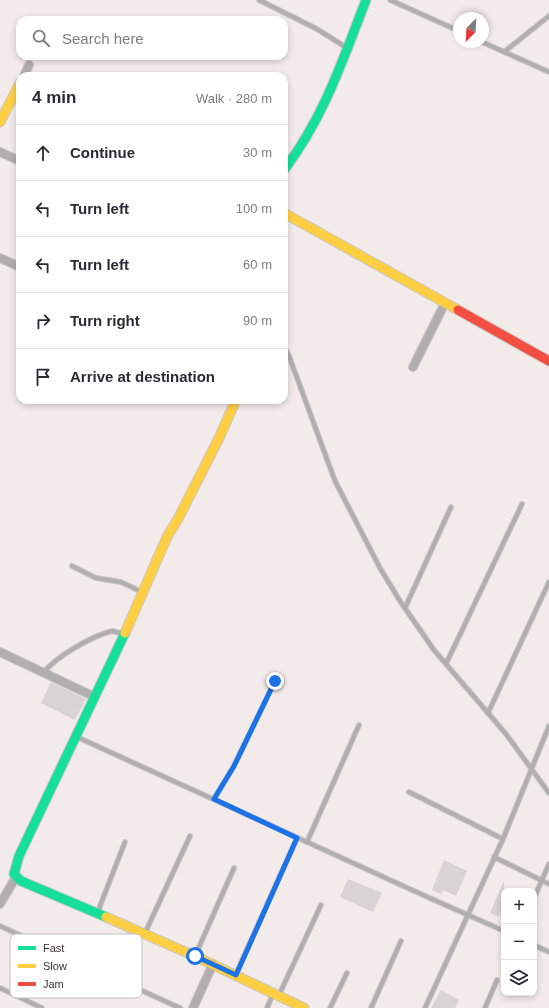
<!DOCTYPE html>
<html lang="en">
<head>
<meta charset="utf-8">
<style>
  body { margin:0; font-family:Arial,sans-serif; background:#f2f2f3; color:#2b2b33 }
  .controls { position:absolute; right:12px; bottom:12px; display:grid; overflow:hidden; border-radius:8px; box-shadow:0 2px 6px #0003 }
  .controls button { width:36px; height:36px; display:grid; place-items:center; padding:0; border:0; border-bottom:1px solid #e1e1e2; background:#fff; color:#2b2b33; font:20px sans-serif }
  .compass { position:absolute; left:453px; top:12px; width:36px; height:36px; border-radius:50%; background:#fff; box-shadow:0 2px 6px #0003; rotate:204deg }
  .stop { position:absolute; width:12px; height:12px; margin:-9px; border:3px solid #1a73e8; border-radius:50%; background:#fff }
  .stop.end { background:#1a73e8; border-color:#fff; box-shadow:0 1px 4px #0008 }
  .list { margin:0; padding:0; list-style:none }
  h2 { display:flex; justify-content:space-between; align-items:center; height:52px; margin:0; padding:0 16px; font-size:17px }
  h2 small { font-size:13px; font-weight:400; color:#7c7c81 }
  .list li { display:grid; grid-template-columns:26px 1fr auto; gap:12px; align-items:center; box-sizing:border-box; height:56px; padding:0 16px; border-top:1px solid #e1e1e2 }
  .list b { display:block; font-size:15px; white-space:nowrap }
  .list em { font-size:13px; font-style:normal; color:#7c7c81 }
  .icon { flex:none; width:22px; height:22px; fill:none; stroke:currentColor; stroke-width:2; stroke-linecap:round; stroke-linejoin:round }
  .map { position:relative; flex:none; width:549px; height:1008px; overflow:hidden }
  .search { position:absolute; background:#fff; box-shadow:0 2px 6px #0003; left:16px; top:16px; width:272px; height:44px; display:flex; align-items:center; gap:10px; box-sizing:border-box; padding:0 14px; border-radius:12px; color:#7c7c81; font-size:15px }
  .panel { position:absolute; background:#fff; box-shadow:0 2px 6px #0003; left:16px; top:72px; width:272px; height:332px; border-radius:12px }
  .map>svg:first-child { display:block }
  .building { fill:#dad3d3 }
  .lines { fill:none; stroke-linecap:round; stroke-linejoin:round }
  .lane-casing { stroke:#cdc6c6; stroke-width:6 }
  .street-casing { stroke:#cdc6c6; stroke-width:10 }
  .fast-casing { stroke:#cdc6c6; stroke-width:11 }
  .slow-casing { stroke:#cdc6c6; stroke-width:11 }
  .jam-casing { stroke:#cdc6c6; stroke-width:11 }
  .lane { stroke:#b1aeae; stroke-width:4 }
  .street { stroke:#b1aeae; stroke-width:8 }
  .fast { stroke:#16e098; stroke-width:9 }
  .slow { stroke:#ffcf43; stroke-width:9 }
  .jam { stroke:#f24e42; stroke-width:9 }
  .route { stroke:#1a73e8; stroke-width:5 }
  .key { fill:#fff; stroke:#c3c1c1; stroke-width:1 }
  .key-label { font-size:11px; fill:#383131 }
</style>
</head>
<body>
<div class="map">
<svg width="549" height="1008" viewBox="0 0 549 1008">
  <rect width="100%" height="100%" fill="#f3eaea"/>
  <!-- building -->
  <g class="building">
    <polygon points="51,682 86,699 75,720 41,703"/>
    <polygon points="444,860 467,871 456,896 443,890 441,894 432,890"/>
    <polygon points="348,879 382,893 373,912 340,897"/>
    <polygon points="504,880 504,906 499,917 490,913"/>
    <polygon points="441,990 459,1000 455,1008 431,1008"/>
  </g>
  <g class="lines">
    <!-- lane casing -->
    <g class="lane-casing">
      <g id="lane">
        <polyline points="259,0 317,29 347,48"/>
        <polyline points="390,0 459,31"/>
        <polyline points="482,42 549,72"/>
        <polyline points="504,52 549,16"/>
        <polyline points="284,347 289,356 335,481 380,568 400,601 434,650 506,734 549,793"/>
        <polyline points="72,566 96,578 121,582 142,592"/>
        <polyline points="405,608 451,507"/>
        <polyline points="446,664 522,504"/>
        <path d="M43 673C57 656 90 637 112 631L124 634"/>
        <polyline points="488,713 549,582"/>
        <polyline points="77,737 423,895 504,931"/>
        <polyline points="409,792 503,839"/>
        <polyline points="214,799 234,766 275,681"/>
        <polyline points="307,842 359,725"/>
        <polyline points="494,857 549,884"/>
        <polyline points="534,898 549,864"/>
        <polyline points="98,911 125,842"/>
        <polyline points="0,926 180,1008"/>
        <polyline points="145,933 190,836"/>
        <polyline points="534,945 549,952"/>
        <polyline points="195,956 234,868"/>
        <polyline points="236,974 297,838"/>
        <polyline points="0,988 42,1008"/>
        <polyline points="279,995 321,905"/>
        <polyline points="267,1008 273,994"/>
        <polyline points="330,1008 347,973"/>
        <polyline points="371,1008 401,941"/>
        <polyline points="425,1008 503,839 549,726"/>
        <polyline points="485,1008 497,980"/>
      </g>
    </g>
    <!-- street casing -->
    <g class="street-casing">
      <g id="street">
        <polyline points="24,76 29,65"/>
        <polyline points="0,152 20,161"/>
        <polyline points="0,258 20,267"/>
        <polyline points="413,367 445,303"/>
        <polyline points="0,652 95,697"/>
        <polyline points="0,904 16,877"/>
        <polyline points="193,1008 213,964"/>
      </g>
    </g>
    <!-- fast casing -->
    <g class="fast-casing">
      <g id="fast">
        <path d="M284 170C324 117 342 62 366 0"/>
        <polyline points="106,917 21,881 14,874 19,856 125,633"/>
      </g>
    </g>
    <!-- slow casing -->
    <g class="slow-casing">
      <g id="slow">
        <polyline points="0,122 20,83"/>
        <polyline points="284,213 458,310"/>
        <polyline points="125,633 167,537 178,519 219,438 236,400"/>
        <polyline points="106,917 199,958 304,1008"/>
      </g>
    </g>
    <!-- jam casing -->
    <g class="jam-casing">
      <polyline id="jam" points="458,310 549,361"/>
    </g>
    <!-- lane -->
    <use href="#lane" class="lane"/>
    <!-- street -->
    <use href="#street" class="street"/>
    <!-- fast -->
    <use href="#fast" class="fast"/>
    <!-- slow -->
    <use href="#slow" class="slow"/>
    <!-- jam -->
    <use href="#jam" class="jam"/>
  </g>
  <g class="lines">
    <!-- route -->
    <polyline class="route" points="195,956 236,975 297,838 214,799 234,766 275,681"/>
  </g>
  <!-- legend -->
  <rect x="10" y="934" width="132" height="64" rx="6" class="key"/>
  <rect x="18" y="946" width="18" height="4" fill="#16e098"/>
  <rect x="18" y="964" width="18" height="4" fill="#ffcf43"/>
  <rect x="18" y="982" width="18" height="4" fill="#f24e42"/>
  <g class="key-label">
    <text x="43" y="952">Fast</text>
    <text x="43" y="970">Slow</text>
    <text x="43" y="988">Jam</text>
  </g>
</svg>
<div class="controls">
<button>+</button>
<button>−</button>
<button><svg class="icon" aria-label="layers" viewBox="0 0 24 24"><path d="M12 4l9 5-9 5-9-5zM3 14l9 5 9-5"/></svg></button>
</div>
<svg class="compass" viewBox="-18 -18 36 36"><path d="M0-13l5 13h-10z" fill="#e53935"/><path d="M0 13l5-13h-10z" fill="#7c7c81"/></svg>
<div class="stop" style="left:195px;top:956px"></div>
<div class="stop end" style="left:275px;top:681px"></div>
<div class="search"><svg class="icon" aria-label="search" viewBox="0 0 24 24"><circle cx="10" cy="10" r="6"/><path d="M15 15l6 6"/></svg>Search here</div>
<section class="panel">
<h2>4 min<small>Walk · 280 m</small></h2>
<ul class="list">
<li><svg class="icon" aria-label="ahead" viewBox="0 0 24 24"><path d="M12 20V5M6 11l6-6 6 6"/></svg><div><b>Continue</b></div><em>30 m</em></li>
<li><svg class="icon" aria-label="left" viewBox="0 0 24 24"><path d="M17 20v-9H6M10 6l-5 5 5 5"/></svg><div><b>Turn left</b></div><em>100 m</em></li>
<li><svg class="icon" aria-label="left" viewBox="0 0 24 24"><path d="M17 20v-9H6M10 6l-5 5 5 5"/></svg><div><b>Turn left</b></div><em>60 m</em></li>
<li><svg class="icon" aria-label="right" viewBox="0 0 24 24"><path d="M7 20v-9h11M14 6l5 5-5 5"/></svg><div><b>Turn right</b></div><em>90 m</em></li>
<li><svg class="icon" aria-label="arrive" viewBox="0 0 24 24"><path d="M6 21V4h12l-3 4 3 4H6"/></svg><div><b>Arrive at destination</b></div></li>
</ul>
</section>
</div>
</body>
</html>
